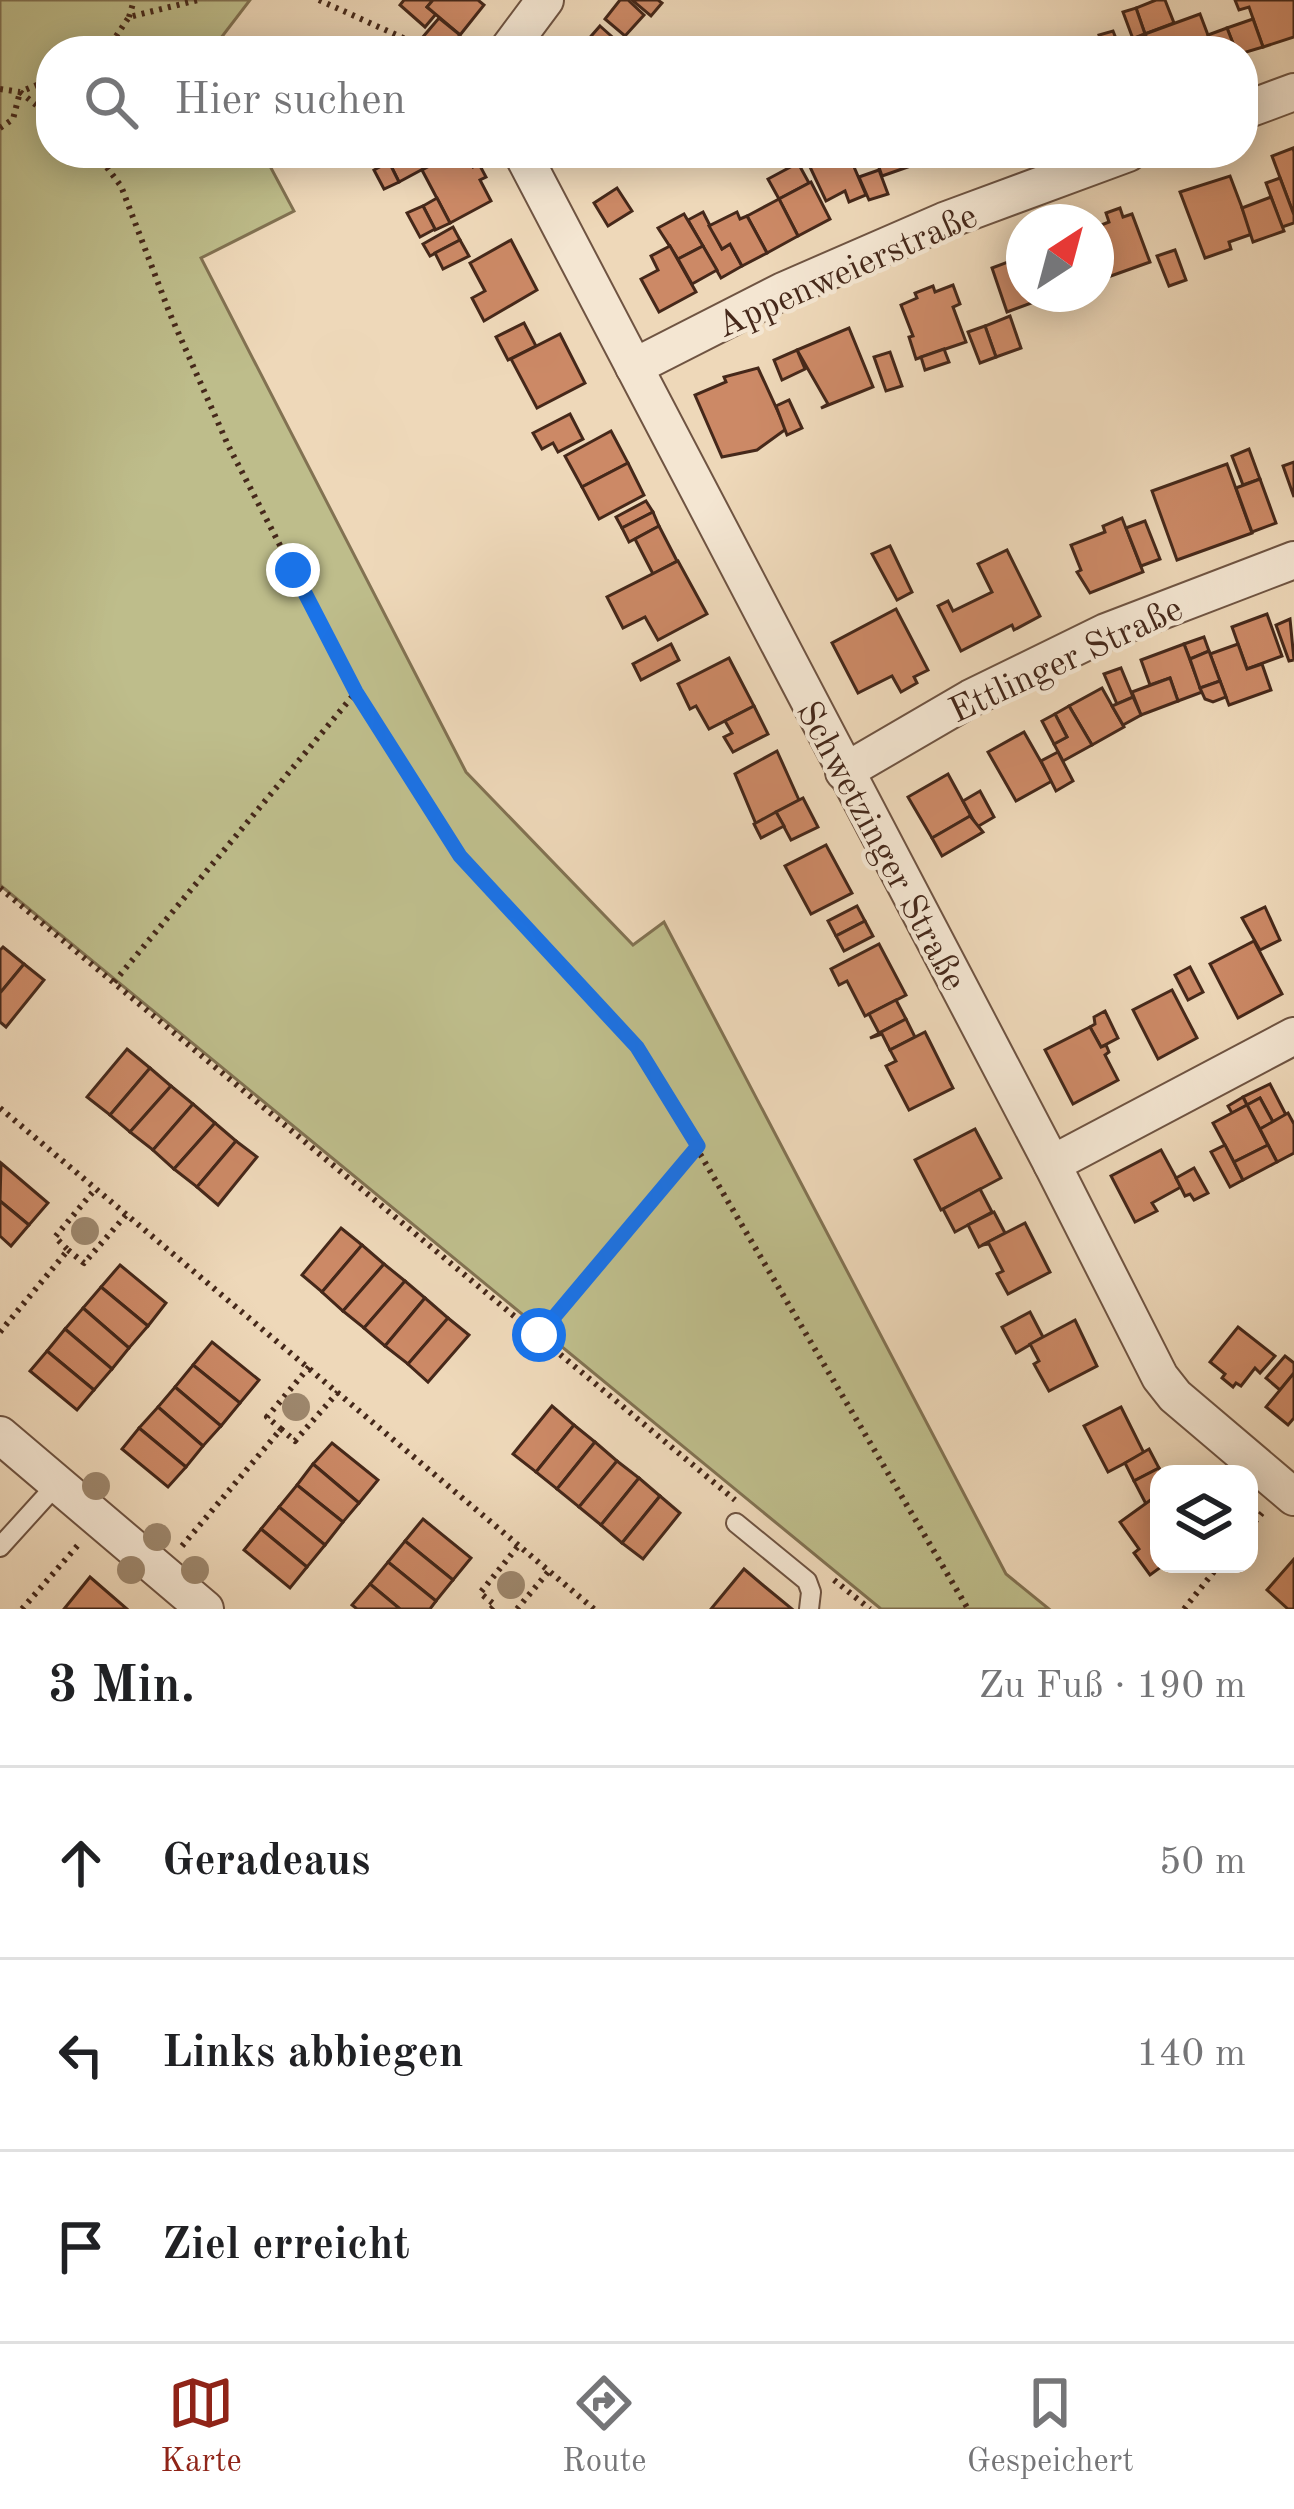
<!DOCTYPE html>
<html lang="de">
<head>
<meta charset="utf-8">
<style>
  body { margin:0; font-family:"Old Standard TT",serif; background:#f2f2f2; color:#202124 }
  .controls { position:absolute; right:36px; bottom:36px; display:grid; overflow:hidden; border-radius:24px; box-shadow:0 6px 30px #0003 }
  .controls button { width:108px; height:108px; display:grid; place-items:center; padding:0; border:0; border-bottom:3px solid #e0e0e0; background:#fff; color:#202124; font:60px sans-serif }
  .compass { position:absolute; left:1006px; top:204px; width:108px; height:108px; border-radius:50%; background:#fff; box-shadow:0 6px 30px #0003; rotate:36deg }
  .stop { position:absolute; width:36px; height:36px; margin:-27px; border:9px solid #1a73e8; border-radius:50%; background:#fff }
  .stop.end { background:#1a73e8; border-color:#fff; box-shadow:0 3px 12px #0008 }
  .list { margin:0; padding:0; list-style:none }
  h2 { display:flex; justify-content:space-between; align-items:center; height:156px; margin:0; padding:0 48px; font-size:51px }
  h2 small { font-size:39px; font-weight:400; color:#757577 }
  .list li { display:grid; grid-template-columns:78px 1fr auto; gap:36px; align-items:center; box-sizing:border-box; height:192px; padding:0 48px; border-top:3px solid #e0e0e0 }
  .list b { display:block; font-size:45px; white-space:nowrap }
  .list em { font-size:39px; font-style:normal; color:#757577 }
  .icon { flex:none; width:66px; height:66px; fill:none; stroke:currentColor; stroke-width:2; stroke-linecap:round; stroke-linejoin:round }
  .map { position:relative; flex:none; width:1294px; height:1609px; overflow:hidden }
  .search { position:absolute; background:#fff; box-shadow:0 6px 30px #0003; left:36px; right:36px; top:36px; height:132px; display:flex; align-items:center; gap:30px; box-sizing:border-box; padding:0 42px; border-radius:48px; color:#757577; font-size:45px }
  .sheet { height:732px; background:#fff }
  nav { display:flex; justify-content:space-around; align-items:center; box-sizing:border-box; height:168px; border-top:3px solid #e0e0e0; background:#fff; font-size:33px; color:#757577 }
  nav a { display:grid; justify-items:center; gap:6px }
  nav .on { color:#8f2418 }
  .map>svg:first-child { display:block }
  .green { fill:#bebd8b; stroke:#827252; stroke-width:3 }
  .building { fill:#cc8966; stroke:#45281a; stroke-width:3 }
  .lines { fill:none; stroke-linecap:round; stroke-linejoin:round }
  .service-casing { stroke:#6f5442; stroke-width:22 }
  .minor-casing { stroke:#6f5442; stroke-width:40 }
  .path { stroke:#45281a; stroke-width:6; stroke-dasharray:3 6; stroke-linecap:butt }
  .service { stroke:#f4e6d2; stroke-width:18 }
  .minor { stroke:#f4e6d2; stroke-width:36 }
  .tree { fill:#9e886e }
  .route { stroke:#1a73e8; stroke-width:15 }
  .labels { text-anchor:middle; stroke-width:9; stroke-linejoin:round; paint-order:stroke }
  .street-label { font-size:36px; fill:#45281a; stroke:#f4e6d2 }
</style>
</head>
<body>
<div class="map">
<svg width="1294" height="1609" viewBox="0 0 1294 1609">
  <rect width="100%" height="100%" fill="#eed8b9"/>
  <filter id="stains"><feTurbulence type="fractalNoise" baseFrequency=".00167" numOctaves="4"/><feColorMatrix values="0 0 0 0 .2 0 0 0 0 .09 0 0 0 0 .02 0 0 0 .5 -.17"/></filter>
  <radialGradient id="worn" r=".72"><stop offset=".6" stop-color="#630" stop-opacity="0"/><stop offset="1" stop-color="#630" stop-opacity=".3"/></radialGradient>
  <!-- green -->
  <polygon class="green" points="0,0 250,0 211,51 51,51 51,153 263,153 294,211 201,258 466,772 633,945 664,922 1006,1574 1049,1609 881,1609 0,885"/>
  <!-- building -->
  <g class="building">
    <polygon points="404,0 433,0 427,7 436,14 425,27 400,5"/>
    <polygon points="433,0 478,0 484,5 460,35 427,7"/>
    <polygon points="620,0 628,0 644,15 625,36 605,19"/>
    <polygon points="632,0 658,0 662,3 651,16"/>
    <polygon points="1156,0 1165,0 1174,23 1145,34 1136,8"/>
    <polygon points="1235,0 1294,0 1294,37 1263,47 1249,7 1239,10"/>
    <polygon points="1136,8 1145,34 1133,39 1123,12"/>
    <polygon points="1200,14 1214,51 1152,51 1145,34"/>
    <polygon points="439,18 460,35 447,49 422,38"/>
    <polygon points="1253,19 1263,47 1243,53 1236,51 1227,28"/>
    <polygon points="600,26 628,51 578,51"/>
    <polygon points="1227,28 1236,51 1214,51 1208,35"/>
    <polygon points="1113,31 1121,51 1105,51 1099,35"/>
    <polygon points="1145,34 1152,51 1121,51 1118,44"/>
    <polygon points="383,38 409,49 377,51"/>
    <polygon points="1293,148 1294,152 1294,215 1272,156"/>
    <polygon points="406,153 443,153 445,157 399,182 389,162"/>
    <polygon points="454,153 466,153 473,167 479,164 486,177 480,180 491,201 450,223 422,170"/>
    <polygon points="827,153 848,153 866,195 849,202 845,191 826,201 810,167 830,159"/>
    <polygon points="874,153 923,153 925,161 882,176"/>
    <polygon points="389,162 399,182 384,189 374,170"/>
    <polygon points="798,163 809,183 779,199 768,179"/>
    <polygon points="879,170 888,194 869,200 859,177"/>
    <polygon points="1230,176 1252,234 1229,242 1231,249 1205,258 1180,192"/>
    <polygon points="1280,178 1294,215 1294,223 1282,227 1266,183"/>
    <polygon points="811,182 830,219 798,236 779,199"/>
    <polygon points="617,188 632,211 608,226 594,203"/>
    <polygon points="1271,197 1284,231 1253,242 1242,208"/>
    <polygon points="437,198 450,223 435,230 423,206"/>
    <polygon points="779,199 798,236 767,253 747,216"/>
    <polygon points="423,206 435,229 420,237 407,213"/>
    <polygon points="1120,208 1123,217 1132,214 1150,262 1108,277 1096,242 1096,227 1109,222 1106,213"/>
    <polygon points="703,212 722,249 730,244 742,266 721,278 688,220"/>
    <polygon points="737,212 740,219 747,216 767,253 742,266 730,244 722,249 709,226"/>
    <polygon points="684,214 703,246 678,259 658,228"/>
    <polygon points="453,227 460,240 430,256 423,244"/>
    <polygon points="460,240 469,256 443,269 435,253"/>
    <polygon points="511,240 537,290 484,321 472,298 485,291 470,263"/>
    <polygon points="670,246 696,292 659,312 641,279 658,270 651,256"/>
    <polygon points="703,246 717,270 692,284 678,259"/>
    <polygon points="1175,250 1186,280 1169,286 1157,256"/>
    <polygon points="1024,256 1024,294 1053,295 1007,312 992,268"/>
    <polygon points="1101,257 1108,277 1096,281 1096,259"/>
    <polygon points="953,285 960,304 953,307 966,342 916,359 909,337 913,336 901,305 917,298 915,293 933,286 935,292"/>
    <polygon points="1010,316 1021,348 996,357 985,326"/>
    <polygon points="524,323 536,346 508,360 496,337"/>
    <polygon points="985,326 996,357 980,363 968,332"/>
    <polygon points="849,328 873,387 821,408 828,404 797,350"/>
    <polygon points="560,334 585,383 537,408 511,359"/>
    <polygon points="944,349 949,362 925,370 921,357"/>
    <polygon points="797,350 805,369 782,380 774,360"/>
    <polygon points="890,352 902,386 886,391 874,357"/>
    <polygon points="758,368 786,429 757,450 722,457 695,395 726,382 724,377"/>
    <polygon points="789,400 802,428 787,435 776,406"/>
    <polygon points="570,414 583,439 558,452 553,443 542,449 533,433"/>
    <polygon points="611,431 628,463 582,487 565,456"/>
    <polygon points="1249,449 1260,479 1243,485 1232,456"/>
    <polygon points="1294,462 1294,497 1283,466"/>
    <polygon points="628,463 644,495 599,519 582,487"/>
    <polygon points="1227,464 1252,533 1177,560 1152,491"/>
    <polygon points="1260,479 1276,523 1252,532 1236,488"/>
    <polygon points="646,501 653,512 622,528 616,517"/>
    <polygon points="653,512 659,526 629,542 622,528"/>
    <polygon points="1122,518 1143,572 1090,593 1077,572 1081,570 1071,545 1105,532 1103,526"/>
    <polygon points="1145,521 1160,559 1141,566 1126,528"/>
    <polygon points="659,526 677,561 653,574 635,539"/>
    <polygon points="890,546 912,592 897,600 872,554"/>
    <polygon points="1007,550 1040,616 1014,630 1012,625 961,651 938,606 948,601 953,611 992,592 978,564"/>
    <polygon points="678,561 707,614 658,640 645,617 623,628 607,597"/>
    <polygon points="896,609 928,670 914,677 917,683 901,692 892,676 858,693 832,643"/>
    <polygon points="1267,614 1282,656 1247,669 1232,627"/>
    <polygon points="1290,619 1294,660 1289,661 1276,625"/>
    <polygon points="1204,637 1209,651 1190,659 1184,644"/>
    <polygon points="671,644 679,660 641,680 633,664"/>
    <polygon points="1184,644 1202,692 1178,701 1170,678 1150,685 1141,660"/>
    <polygon points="1238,644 1247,669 1262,664 1271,690 1229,705 1210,654"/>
    <polygon points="1209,651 1220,681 1200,688 1190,659"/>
    <polygon points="729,658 754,706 709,729 696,706 690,709 678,684"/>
    <polygon points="1121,668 1133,697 1117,704 1104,674"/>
    <polygon points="1170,678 1178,701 1141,715 1132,692"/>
    <polygon points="1220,681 1226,697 1213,702 1205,699 1200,688"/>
    <polygon points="1102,688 1124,727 1092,745 1069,706"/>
    <polygon points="1133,697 1141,715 1123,725 1112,706"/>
    <polygon points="754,706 768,734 733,752 724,737 732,733 725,721"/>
    <polygon points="1069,706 1092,745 1063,761 1054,744 1067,737 1055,714"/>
    <polygon points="1055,714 1067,737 1054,744 1042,721"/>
    <polygon points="1024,732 1052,781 1016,801 988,752"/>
    <polygon points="777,751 799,800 756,824 735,774"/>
    <polygon points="1058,752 1073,781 1056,791 1041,761"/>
    <polygon points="948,774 971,816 932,838 908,797"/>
    <polygon points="980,791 994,817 977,827 963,801"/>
    <polygon points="803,798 818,827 791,840 776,812"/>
    <polygon points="776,812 784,826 761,838 754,824"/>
    <polygon points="970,816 983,832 942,856 932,838"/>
    <polygon points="826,845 852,893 811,914 785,866"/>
    <polygon points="857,906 865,921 836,936 828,921"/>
    <polygon points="1265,907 1280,940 1260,950 1242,918"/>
    <polygon points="865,921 873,936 844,951 836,936"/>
    <polygon points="1254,941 1282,994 1238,1018 1210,964"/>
    <polygon points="879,944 906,995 865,1016 847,981 839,985 831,969"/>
    <polygon points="3,947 24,964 0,993 0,950"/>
    <polygon points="24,964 44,980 6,1027 0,1022 0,993"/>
    <polygon points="1190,967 1203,992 1188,1000 1175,975"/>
    <polygon points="1172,990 1197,1038 1158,1059 1133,1010"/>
    <polygon points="896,1000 906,1019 879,1033 869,1014"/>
    <polygon points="1105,1011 1118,1038 1101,1047 1090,1027 1095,1024 1094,1017"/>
    <polygon points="906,1019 915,1037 890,1050 882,1034 870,1038"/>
    <polygon points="1090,1027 1101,1047 1106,1045 1109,1052 1105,1055 1118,1080 1073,1104 1045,1050"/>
    <polygon points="925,1032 953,1088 909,1110 886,1066 896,1061 890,1050"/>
    <polygon points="127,1049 150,1068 110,1115 87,1097"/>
    <polygon points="150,1068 171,1086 130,1132 110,1115"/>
    <polygon points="1270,1084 1286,1115 1273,1122 1260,1098 1247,1105 1243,1097"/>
    <polygon points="171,1086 193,1104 153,1150 130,1132"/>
    <polygon points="1243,1097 1247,1105 1232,1113 1228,1106"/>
    <polygon points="1260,1098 1273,1122 1260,1129 1247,1105"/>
    <polygon points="193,1104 215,1123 174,1169 153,1150"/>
    <polygon points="1247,1105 1268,1145 1234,1162 1213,1123"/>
    <polygon points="1288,1113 1294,1124 1294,1153 1277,1162 1260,1129"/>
    <polygon points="215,1123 236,1141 197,1187 174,1169"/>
    <polygon points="975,1129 1001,1178 941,1210 915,1160"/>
    <polygon points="236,1141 257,1157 218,1205 197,1187"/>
    <polygon points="1225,1145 1243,1180 1230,1187 1211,1152"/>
    <polygon points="1268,1145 1277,1162 1243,1180 1234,1162"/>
    <polygon points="1161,1150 1181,1187 1152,1203 1157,1211 1135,1222 1111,1176"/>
    <polygon points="1,1163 48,1203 29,1225 0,1201"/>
    <polygon points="1194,1168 1208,1193 1194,1200 1190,1194 1185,1196 1176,1178"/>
    <polygon points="980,1189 992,1212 955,1232 943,1209"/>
    <polygon points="0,1201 29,1225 11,1246 0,1236"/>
    <polygon points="994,1212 1005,1233 979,1247 968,1225"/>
    <polygon points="1025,1223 1050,1272 1008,1294 997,1274 1003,1271 989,1244 982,1245"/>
    <polygon points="341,1228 362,1245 322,1292 302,1275"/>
    <polygon points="362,1245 384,1264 343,1311 322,1292"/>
    <polygon points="384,1264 405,1281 364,1328 343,1311"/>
    <polygon points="120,1265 166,1303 148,1326 101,1287"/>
    <polygon points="405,1281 425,1298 385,1346 364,1328"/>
    <polygon points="101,1287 148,1326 129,1348 83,1308"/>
    <polygon points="425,1298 448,1318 408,1364 385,1346"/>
    <polygon points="83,1308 129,1348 112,1369 65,1329"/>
    <polygon points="1030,1312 1043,1337 1016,1353 1002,1327"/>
    <polygon points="448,1318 469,1335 428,1382 408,1364"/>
    <polygon points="1075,1320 1097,1366 1049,1391 1034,1364 1039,1361 1030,1344"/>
    <polygon points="1238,1327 1275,1356 1260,1373 1255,1368 1241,1386 1236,1383 1233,1387 1222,1378 1225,1374 1210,1362"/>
    <polygon points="65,1329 112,1369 94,1390 47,1351"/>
    <polygon points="212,1342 259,1380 240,1403 193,1365"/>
    <polygon points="47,1351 94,1390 77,1410 30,1371"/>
    <polygon points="1285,1356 1294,1363 1294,1373 1280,1390 1266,1378"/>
    <polygon points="193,1365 240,1403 221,1426 175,1387"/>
    <polygon points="1294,1373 1294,1418 1288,1425 1266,1407"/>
    <polygon points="175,1387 221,1426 203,1446 158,1407"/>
    <polygon points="552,1406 574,1425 536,1472 513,1454"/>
    <polygon points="158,1407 203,1446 186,1467 139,1428"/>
    <polygon points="1121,1407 1144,1453 1108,1472 1084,1426"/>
    <polygon points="574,1425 595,1442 557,1489 536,1472"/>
    <polygon points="139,1428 186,1467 168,1487 122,1449"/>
    <polygon points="595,1442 617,1461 579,1507 557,1489"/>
    <polygon points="332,1443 378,1480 359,1503 313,1464"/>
    <polygon points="1149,1449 1159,1468 1134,1481 1125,1463"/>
    <polygon points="617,1461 639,1478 601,1525 579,1507"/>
    <polygon points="313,1464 359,1503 343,1522 297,1485"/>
    <polygon points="1159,1468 1162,1474 1159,1494 1146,1504 1134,1481"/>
    <polygon points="639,1478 660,1496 622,1543 601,1525"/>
    <polygon points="297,1485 343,1522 325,1545 279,1507"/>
    <polygon points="1159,1494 1159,1564 1165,1564 1150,1575 1134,1553 1139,1549 1120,1522"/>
    <polygon points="660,1496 680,1513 643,1559 622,1543"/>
    <polygon points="279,1507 325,1545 307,1567 261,1529"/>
    <polygon points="423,1519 471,1558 453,1580 405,1541"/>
    <polygon points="261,1529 307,1567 290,1588 244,1550"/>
    <polygon points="405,1541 453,1580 436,1601 388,1562"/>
    <polygon points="1294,1559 1294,1609 1288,1609 1267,1590"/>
    <polygon points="388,1562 436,1601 430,1609 400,1609 370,1584"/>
    <polygon points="744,1569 764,1586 792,1609 711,1609"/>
    <polygon points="90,1577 127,1609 64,1609"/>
    <polygon points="370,1584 400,1609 357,1609 352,1605"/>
  </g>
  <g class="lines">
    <!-- service casing -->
    <g class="service-casing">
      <g id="service">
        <polyline points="736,1523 807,1581 811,1592 809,1609"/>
        <polyline points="0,1547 58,1483"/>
      </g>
    </g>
    <!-- minor casing -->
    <g class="minor-casing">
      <g id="minor">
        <polyline points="507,51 545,0"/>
        <polyline points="1243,111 1294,92"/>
        <polyline points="522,153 1052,1164 1160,1377 1175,1396 1294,1497"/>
        <polyline points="634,367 783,291 944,221 1128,153"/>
        <polyline points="844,772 971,698 1106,632 1294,560"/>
        <polyline points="1052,1164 1294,1036"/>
        <polyline points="0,1435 205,1609"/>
      </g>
    </g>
    <!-- path -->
    <g class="path">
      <polyline points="319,0 432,51"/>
      <polyline points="129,17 134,0"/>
      <polyline points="106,51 129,17 198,0"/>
      <polyline points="0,89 20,92 51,79"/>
      <polyline points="20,92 51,117"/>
      <polyline points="0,128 13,119 20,92"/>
      <polyline points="96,153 121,186 170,314 228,445 356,692 405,774 461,856 637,1047 968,1609"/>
      <polyline points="0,888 735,1500"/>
      <polyline points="114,982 356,692"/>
      <polyline points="0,1108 594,1609"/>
      <polyline points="68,1250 84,1263 127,1214"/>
      <polyline points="0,1332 68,1250 55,1237 96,1188"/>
      <polyline points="533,1343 698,1146"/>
      <polyline points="281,1429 295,1441 338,1392"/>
      <polyline points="1249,1529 1262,1513"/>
      <polyline points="182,1546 281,1429 267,1417 309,1367"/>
      <polyline points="834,1580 870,1609"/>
      <polyline points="22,1609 79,1544"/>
      <polyline points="491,1609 495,1605 480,1593 519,1545"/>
      <polyline points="517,1609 549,1571"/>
      <polyline points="1184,1609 1220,1564"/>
    </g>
    <!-- service -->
    <use href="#service" class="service"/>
    <!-- minor -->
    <use href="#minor" class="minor"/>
  </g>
  <!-- trees -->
  <g class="tree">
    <circle cx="85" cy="1231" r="14"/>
    <circle cx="296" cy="1407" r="14"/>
    <circle cx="96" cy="1486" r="14"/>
    <circle cx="157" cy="1537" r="14"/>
    <circle cx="131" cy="1570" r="14"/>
    <circle cx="195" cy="1570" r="14"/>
    <circle cx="511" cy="1585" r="14"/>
  </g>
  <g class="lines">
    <!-- route -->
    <polyline class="route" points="293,570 356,692 460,856 637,1047 698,1146 539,1335"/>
  </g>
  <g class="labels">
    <!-- street labels -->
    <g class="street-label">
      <text transform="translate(846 269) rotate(-24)" y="13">Appenweierstraße</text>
      <text transform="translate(1065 658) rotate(-25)" y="13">Ettlinger Straße</text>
      <text transform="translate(883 845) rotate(62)" y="13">Schwetzinger Straße</text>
    </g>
  </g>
  <rect width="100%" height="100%" filter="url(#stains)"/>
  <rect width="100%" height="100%" fill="url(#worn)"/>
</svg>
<div class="controls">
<button><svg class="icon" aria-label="layers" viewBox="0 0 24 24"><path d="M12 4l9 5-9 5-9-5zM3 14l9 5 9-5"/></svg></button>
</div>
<svg class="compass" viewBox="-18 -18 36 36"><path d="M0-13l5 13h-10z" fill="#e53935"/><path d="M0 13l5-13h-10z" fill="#757577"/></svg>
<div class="stop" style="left:539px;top:1335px"></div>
<div class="stop end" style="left:293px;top:570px"></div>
<div class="search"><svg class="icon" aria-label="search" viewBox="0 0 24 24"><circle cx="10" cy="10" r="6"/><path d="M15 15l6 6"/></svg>Hier suchen</div>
</div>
<section class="sheet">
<h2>3 Min.<small>Zu Fuß · 190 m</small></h2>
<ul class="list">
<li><svg class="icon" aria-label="ahead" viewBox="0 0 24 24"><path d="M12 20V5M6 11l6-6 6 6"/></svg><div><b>Geradeaus</b></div><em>50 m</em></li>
<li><svg class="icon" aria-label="left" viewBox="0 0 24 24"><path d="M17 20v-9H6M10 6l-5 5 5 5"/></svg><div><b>Links abbiegen</b></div><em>140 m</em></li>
<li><svg class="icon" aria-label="arrive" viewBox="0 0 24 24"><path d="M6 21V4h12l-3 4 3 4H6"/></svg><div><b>Ziel erreicht</b></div></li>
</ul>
</section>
<nav>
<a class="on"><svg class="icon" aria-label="map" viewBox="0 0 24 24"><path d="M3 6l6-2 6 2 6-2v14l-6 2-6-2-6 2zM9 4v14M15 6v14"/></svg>Karte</a>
<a><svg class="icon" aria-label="directions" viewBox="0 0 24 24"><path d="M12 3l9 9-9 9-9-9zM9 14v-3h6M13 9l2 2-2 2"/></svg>Route</a>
<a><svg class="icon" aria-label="saved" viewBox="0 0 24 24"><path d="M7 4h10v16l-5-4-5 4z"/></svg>Gespeichert</a>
</nav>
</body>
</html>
